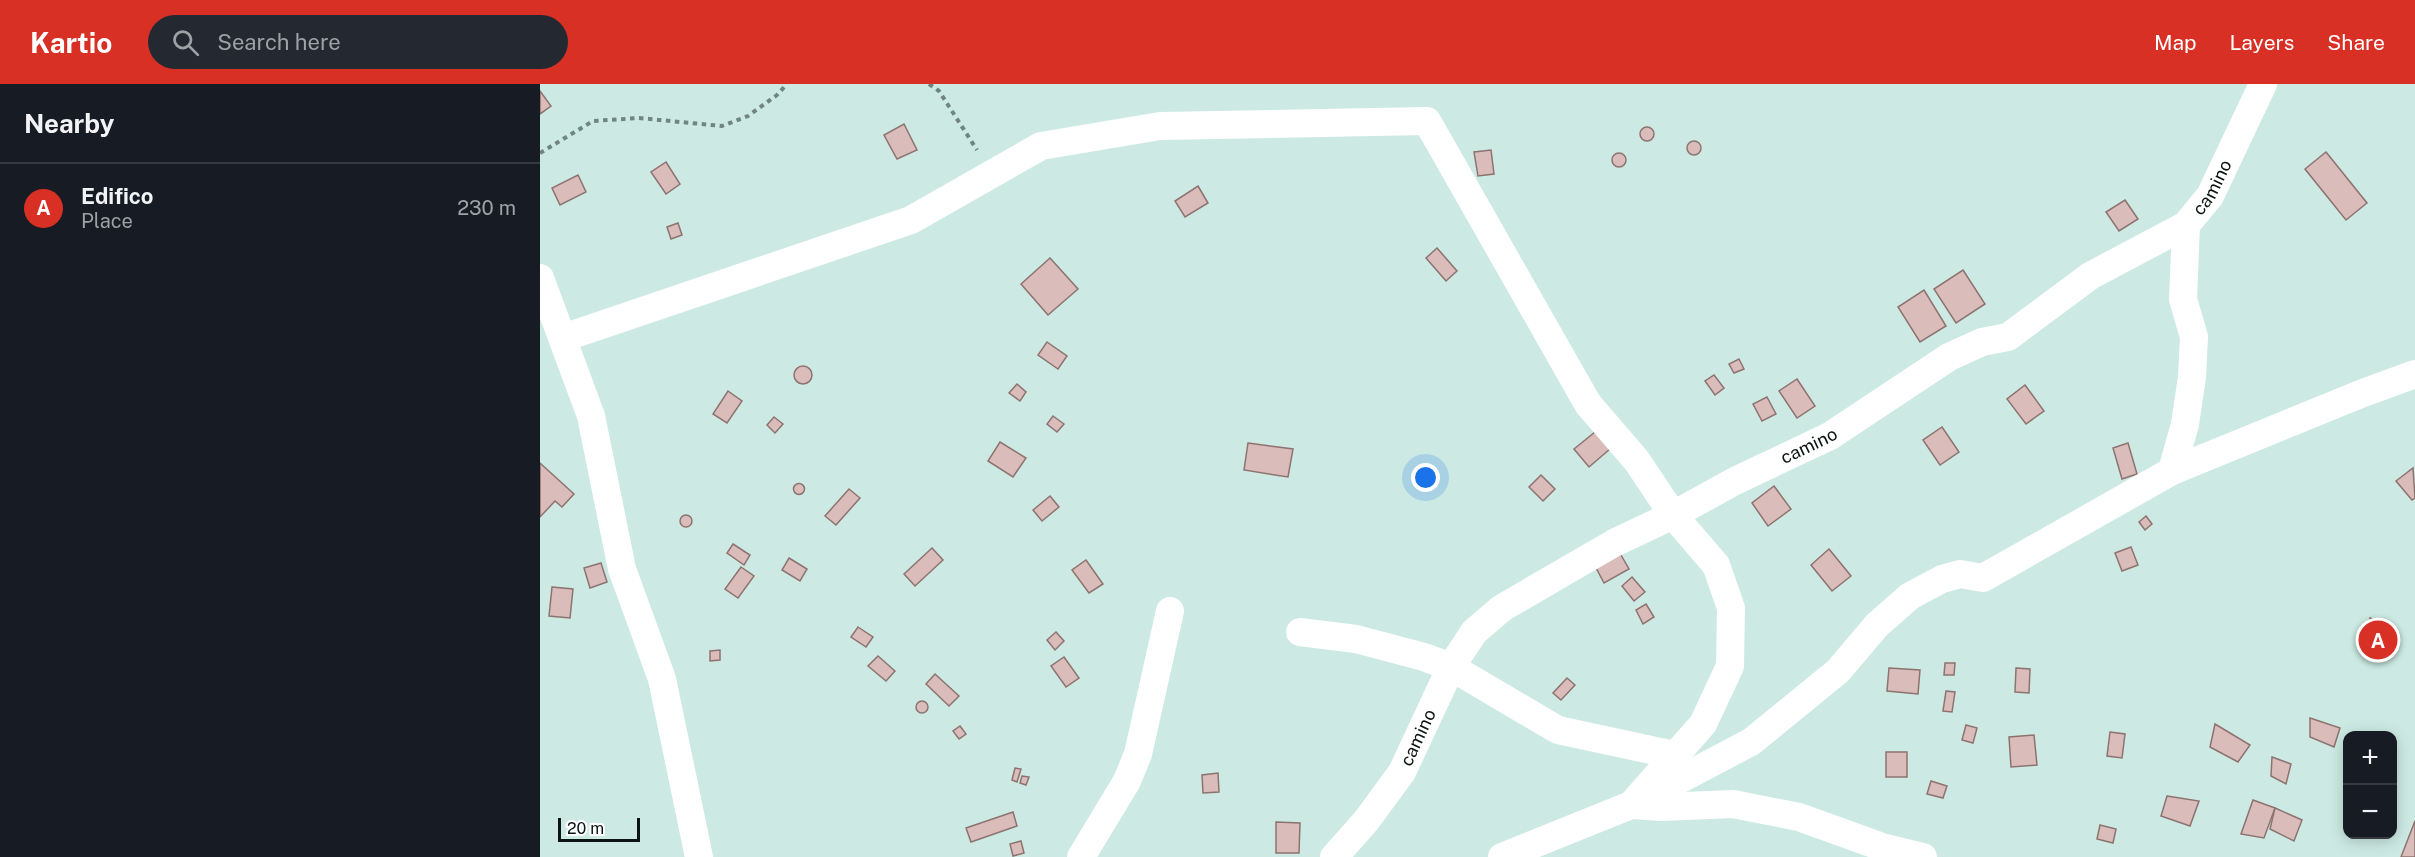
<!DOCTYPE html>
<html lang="en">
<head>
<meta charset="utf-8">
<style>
  body { margin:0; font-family:"Public Sans",sans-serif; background:#242831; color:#f1f3f6 }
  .controls { position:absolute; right:18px; bottom:18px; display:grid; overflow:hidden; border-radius:12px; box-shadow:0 3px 15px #0003 }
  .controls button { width:54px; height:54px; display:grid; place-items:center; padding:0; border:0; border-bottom:2px solid #363941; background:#171b24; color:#f1f3f6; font:30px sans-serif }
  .scale { position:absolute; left:18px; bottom:15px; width:82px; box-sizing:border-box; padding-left:6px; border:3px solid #0a1513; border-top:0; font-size:16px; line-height:21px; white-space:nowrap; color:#0a1513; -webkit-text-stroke:4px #fff; paint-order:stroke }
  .you { position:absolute; left:886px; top:394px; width:21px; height:21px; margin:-15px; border:4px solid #fff; border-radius:50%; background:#1a73e8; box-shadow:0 0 0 9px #1a73e833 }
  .badge { display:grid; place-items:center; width:39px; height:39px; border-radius:50%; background:#d93025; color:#fff; font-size:20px; font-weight:700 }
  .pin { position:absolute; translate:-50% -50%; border:3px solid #fff; box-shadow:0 2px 6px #0006 }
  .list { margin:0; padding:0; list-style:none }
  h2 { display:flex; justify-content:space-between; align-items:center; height:78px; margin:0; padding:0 24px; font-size:26px }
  h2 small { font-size:20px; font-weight:400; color:#9ea1a6 }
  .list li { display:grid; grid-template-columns:39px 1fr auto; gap:18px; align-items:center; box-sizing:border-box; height:90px; padding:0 24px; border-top:2px solid #363941 }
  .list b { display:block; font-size:22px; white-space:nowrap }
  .list p { margin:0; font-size:20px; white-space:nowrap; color:#9ea1a6 }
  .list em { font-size:20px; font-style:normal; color:#9ea1a6 }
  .icon { flex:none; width:33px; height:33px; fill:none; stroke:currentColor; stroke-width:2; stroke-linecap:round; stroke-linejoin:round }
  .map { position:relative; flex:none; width:1875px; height:773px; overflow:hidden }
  header { display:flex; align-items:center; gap:36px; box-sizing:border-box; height:84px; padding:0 30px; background:#d93025; color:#fff }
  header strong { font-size:28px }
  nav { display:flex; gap:33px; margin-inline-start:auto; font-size:21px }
  .search { width:420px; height:54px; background:#242831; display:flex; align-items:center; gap:15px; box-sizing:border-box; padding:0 21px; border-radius:33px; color:#9ea1a6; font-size:22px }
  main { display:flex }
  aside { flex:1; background:#171b24 }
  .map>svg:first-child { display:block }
  .building { fill:#dabdba; stroke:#8d7370; stroke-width:1.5 }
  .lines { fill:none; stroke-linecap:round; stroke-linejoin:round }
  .path { stroke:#708480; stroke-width:4; stroke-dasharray:4.5 4.5; stroke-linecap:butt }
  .street { stroke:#fff; stroke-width:28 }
  .labels { text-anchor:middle; stroke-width:6; stroke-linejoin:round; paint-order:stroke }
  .street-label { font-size:18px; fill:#0a1513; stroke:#fff }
</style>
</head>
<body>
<header>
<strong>Kartio</strong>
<div class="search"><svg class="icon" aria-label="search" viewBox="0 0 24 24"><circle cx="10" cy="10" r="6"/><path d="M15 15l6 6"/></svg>Search here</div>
<nav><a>Map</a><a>Layers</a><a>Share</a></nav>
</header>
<main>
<aside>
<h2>Nearby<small></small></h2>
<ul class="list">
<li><span class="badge">A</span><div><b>Edifico</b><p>Place</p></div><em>230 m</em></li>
</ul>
</aside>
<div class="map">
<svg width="1875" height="773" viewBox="0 0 1875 773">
  <rect width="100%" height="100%" fill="#cceae3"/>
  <!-- building -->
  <g class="building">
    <polygon points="0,7 11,22 0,30"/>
    <polygon points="364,40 377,66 357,75 344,51"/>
    <circle cx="1107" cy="50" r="7"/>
    <circle cx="1154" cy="64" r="7"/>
    <polygon points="951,66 954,90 938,92 934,68"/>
    <polygon points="1786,68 1827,119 1806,136 1765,85"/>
    <circle cx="1079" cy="76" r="7"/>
    <polygon points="126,78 140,100 126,110 111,88"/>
    <polygon points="38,91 46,108 20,121 12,104"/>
    <polygon points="658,102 668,119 645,133 635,117"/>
    <polygon points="1585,116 1598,135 1579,147 1566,128"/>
    <polygon points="138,139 142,151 131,155 127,143"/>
    <polygon points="897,164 917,187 906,197 886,174"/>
    <polygon points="510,174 538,205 508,231 481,200"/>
    <polygon points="1423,186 1445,220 1416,239 1394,205"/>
    <polygon points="1384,206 1406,242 1380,258 1358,223"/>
    <polygon points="507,258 527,272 518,285 498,271"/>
    <polygon points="1199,275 1204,285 1194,289 1189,280"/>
    <circle cx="263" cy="291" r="9"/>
    <polygon points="1174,291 1184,304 1175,311 1165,297"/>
    <polygon points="1257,295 1275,322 1257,334 1239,307"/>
    <polygon points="477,300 486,308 480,317 469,309"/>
    <polygon points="1485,301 1504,327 1486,340 1467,315"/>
    <polygon points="188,307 202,317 187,339 173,330"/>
    <polygon points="1227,313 1236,330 1222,337 1213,320"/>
    <polygon points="513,332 524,340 517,348 507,340"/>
    <polygon points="234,333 243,340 235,349 227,341"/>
    <polygon points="1402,343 1419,368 1400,381 1383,356"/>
    <polygon points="1055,348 1070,365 1049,383 1034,365"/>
    <polygon points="460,358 486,374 473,393 448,377"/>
    <polygon points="708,359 753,365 748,393 704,386"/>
    <polygon points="1588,359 1597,390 1582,395 1573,364"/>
    <polygon points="0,379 34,410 22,423 15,417 0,433"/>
    <polygon points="1873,384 1875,414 1872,416 1856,397"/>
    <polygon points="1001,391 1015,405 1003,417 989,403"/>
    <circle cx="259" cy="405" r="5.5"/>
    <polygon points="1234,402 1251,425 1228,442 1212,419"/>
    <polygon points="309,405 320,414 296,441 285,432"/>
    <polygon points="510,412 519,423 502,437 493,426"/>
    <circle cx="146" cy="437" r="6"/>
    <polygon points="1606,432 1612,440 1605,446 1599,438"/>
    <polygon points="193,460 210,471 204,481 187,469"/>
    <polygon points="1591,463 1598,481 1582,487 1575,469"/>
    <polygon points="392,464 403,476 375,502 364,490"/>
    <polygon points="1077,464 1089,485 1064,499 1053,478"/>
    <polygon points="1289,465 1311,492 1292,507 1271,481"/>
    <polygon points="249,474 267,485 260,497 242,486"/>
    <polygon points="546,476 563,500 549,509 532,486"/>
    <polygon points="61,479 67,498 50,504 44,484"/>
    <polygon points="201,483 214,492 198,514 185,505"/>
    <polygon points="1092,493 1105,508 1094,517 1082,502"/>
    <polygon points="12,503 33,505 30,534 9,532"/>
    <polygon points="1106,520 1114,533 1103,540 1096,526"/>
    <polygon points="1830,534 1855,543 1845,576 1822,569"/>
    <polygon points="318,543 333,553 326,563 311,553"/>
    <polygon points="516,548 524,557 515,566 507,556"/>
    <polygon points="180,566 180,576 170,577 170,567"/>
    <polygon points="338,572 355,587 346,597 328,582"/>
    <polygon points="524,573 539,594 526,603 511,582"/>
    <polygon points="1405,579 1415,579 1414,591 1404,591"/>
    <polygon points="1349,584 1380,586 1378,610 1347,607"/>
    <polygon points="1476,584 1490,585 1489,609 1475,608"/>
    <polygon points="395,590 419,612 409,622 386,600"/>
    <polygon points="1027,594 1035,601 1021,616 1013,609"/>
    <polygon points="1406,607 1415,608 1412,628 1403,627"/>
    <circle cx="382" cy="623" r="6"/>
    <polygon points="1770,634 1800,644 1794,663 1770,653"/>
    <polygon points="1675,640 1710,661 1698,678 1670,663"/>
    <polygon points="1426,641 1437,644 1433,659 1422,656"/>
    <polygon points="420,642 426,650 419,655 413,647"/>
    <polygon points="1570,648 1585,650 1582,674 1567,672"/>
    <polygon points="1494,651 1497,681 1471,683 1469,653"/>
    <rect x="1346" y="668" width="21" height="25"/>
    <polygon points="1732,673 1751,680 1746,700 1731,692"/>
    <polygon points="475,684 481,685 477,698 472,696"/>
    <polygon points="678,689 679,708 663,709 662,691"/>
    <polygon points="482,692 489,693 486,701 480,699"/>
    <polygon points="1391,697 1407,702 1403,714 1387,710"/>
    <polygon points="1627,712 1659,717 1650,742 1621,732"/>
    <polygon points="1713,716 1735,724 1724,754 1701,750"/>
    <polygon points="1735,724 1762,736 1754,757 1730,745"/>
    <polygon points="473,728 477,742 431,758 426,744"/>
    <polygon points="1875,737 1875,773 1861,773"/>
    <polygon points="736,738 760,739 759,769 736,769"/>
    <polygon points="1560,741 1576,745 1573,759 1557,755"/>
    <polygon points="481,757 484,769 473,772 470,760"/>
  </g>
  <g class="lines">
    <!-- path -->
    <g class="path">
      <polyline points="389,0 399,7 437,66"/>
      <polyline points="0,69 53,37 99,34 182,42 208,32 237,11 247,0"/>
    </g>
    <!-- street -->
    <g class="street">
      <polyline points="0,194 51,332 82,485 122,595 159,773"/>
      <polyline points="23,254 371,136 501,62 620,42 887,37 1048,320 1097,377 1133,431 1176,481 1191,524 1190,582 1163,640 1091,721"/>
      <polyline points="1632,387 1645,340 1652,293 1654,253 1643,215 1646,141"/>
      <polyline points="760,548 816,555 884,573 911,583 1018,646 1134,671"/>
      <polyline points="1093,721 1121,723 1193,720 1259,733 1342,763 1383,773"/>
      <polyline points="541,773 587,697 598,670 630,527"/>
      <path id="s1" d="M794 773 826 737 862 688 911 583 934 548 962 524 1074 459 1133 431 1195 397 1290 352 1409 273 1442 258 1468 253 1550 192 1646 141 1670 112 1723 0"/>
      <polyline points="962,773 1091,721 1211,658 1298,587 1337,541 1370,512 1402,495 1420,490 1443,494 1632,387 1823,309 1875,290"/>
    </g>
  </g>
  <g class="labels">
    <!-- street labels -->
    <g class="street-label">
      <text dy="6" stroke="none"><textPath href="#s1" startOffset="1137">camino</textPath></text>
      <text dy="6" stroke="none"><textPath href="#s1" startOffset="651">camino</textPath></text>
      <text dy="6" stroke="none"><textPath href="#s1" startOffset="147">camino</textPath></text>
    </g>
  </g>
</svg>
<div class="controls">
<button>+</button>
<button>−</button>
</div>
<div class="scale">20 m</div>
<div class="you"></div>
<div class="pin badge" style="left:1838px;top:556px">A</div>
</div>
</main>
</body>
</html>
